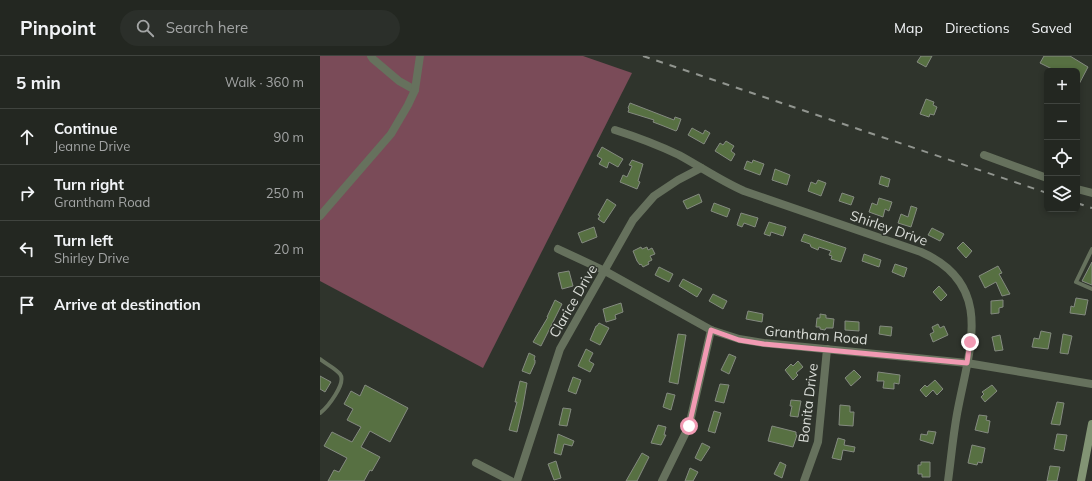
<!DOCTYPE html>
<html lang="en">
<head>
<meta charset="utf-8">
<style>
  body { margin:0; font-family:Mulish,sans-serif; background:#2b2f2a; color:#f1f3f6 }
  .controls { position:absolute; right:12px; top:12px; display:grid; overflow:hidden; border-radius:6px; box-shadow:0 2px 6px #0003 }
  .controls button { width:36px; height:36px; display:grid; place-items:center; padding:0; border:0; border-bottom:1px solid #40443f; background:#232721; color:#f1f3f6; font:20px sans-serif }
  .stop { position:absolute; width:12px; height:12px; margin:-9px; border:3px solid #f19ab3; border-radius:50%; background:#fff }
  .stop.end { background:#f19ab3; border-color:#fff; box-shadow:0 1px 4px #0008 }
  .list { margin:0; padding:0; list-style:none }
  h2 { display:flex; justify-content:space-between; align-items:center; height:52px; margin:0; padding:0 16px; font-size:17px }
  h2 small { font-size:13px; font-weight:400; color:#a3a5a5 }
  .list li { display:grid; grid-template-columns:26px 1fr auto; gap:12px; align-items:center; box-sizing:border-box; height:56px; padding:0 16px; border-top:1px solid #40443f }
  .list b { display:block; font-size:15px; white-space:nowrap }
  .list p { margin:0; font-size:13px; white-space:nowrap; color:#a3a5a5 }
  .list em { font-size:13px; font-style:normal; color:#a3a5a5 }
  .icon { flex:none; width:22px; height:22px; fill:none; stroke:currentColor; stroke-width:2; stroke-linecap:round; stroke-linejoin:round }
  .map { position:relative; flex:none; width:772px; height:425px; overflow:hidden }
  header { display:flex; align-items:center; gap:24px; box-sizing:border-box; height:56px; padding:0 20px; background:#232721; border-bottom:1px solid #40443f }
  header strong { font-size:19px }
  nav { display:flex; gap:22px; margin-inline-start:auto; font-size:14px }
  .search { width:280px; height:36px; background:#2b2f2a; display:flex; align-items:center; gap:10px; box-sizing:border-box; padding:0 14px; border-radius:22px; color:#a3a5a5; font-size:15px }
  main { display:flex }
  aside { flex:1; background:#232721 }
  .map>svg:first-child { display:block }
  .green { fill:#7a4b58 }
  .building { fill:#577042; stroke:#848a80 }
  .lines { fill:none; stroke-linecap:round; stroke-linejoin:round }
  .service { stroke:#66715d; stroke-width:4 }
  .minor { stroke:#66715d; stroke-width:8 }
  .tertiary { stroke:#66715d; stroke-width:8 }
  .secondary { stroke:#829474; stroke-width:8 }
  .rail { stroke:#91958f; stroke-width:2; stroke-dasharray:7 7; stroke-linecap:butt }
  .route { stroke:#f19ab3; stroke-width:5 }
  .labels { text-anchor:middle; stroke-width:3; stroke-linejoin:round; paint-order:stroke }
  .street-label { font-size:14px; fill:#d9dcd7; stroke:#2f342c }
</style>
</head>
<body>
<header>
<strong>Pinpoint</strong>
<div class="search"><svg class="icon" aria-label="search" viewBox="0 0 24 24"><circle cx="10" cy="10" r="6"/><path d="M15 15l6 6"/></svg>Search here</div>
<nav><a>Map</a><a>Directions</a><a>Saved</a></nav>
</header>
<main>
<aside>
<h2>5 min<small>Walk · 360 m</small></h2>
<ul class="list">
<li><svg class="icon" aria-label="ahead" viewBox="0 0 24 24"><path d="M12 20V5M6 11l6-6 6 6"/></svg><div><b>Continue</b><p>Jeanne Drive</p></div><em>90 m</em></li>
<li><svg class="icon" aria-label="right" viewBox="0 0 24 24"><path d="M7 20v-9h11M14 6l5 5-5 5"/></svg><div><b>Turn right</b><p>Grantham Road</p></div><em>250 m</em></li>
<li><svg class="icon" aria-label="left" viewBox="0 0 24 24"><path d="M17 20v-9H6M10 6l-5 5 5 5"/></svg><div><b>Turn left</b><p>Shirley Drive</p></div><em>20 m</em></li>
<li><svg class="icon" aria-label="arrive" viewBox="0 0 24 24"><path d="M6 21V4h12l-3 4 3 4H6"/></svg><div><b>Arrive at destination</b></div></li>
</ul>
</aside>
<div class="map">
<svg width="772" height="425" viewBox="0 0 772 425">
  <rect width="100%" height="100%" fill="#2f342c"/>
  <!-- green -->
  <polygon class="green" points="0,0 263,0 312,17 163,312 0,225"/>
  <!-- building -->
  <g class="building">
    <polygon points="601,0 612,0 606,11 597,6"/>
    <polygon points="724,0 750,0 768,11 757,32 757,15 736,15 720,7"/>
    <polygon points="606,43 614,46 613,49 617,51 614,59 610,58 609,61 600,58"/>
    <polygon points="310,47 354,64 355,61 361,63 357,74 356,75 341,69 333,66 334,64 308,56 309,53 308,52"/>
    <polygon points="372,72 383,78 385,74 390,77 384,88 368,79"/>
    <polygon points="406,85 414,90 411,95 415,98 411,105 395,95 400,87 403,89"/>
    <polygon points="282,91 303,103 298,111 289,106 287,112 279,108 282,103 277,100"/>
    <polygon points="312,104 323,108 318,125 320,126 317,133 300,126 303,119 307,121 312,110 309,109"/>
    <polygon points="433,104 444,108 440,119 424,113 427,105 432,107"/>
    <polygon points="455,113 470,119 467,129 452,124"/>
    <polygon points="561,120 570,123 568,131 559,128"/>
    <polygon points="498,124 506,127 501,140 488,135 491,126 496,128"/>
    <polygon points="522,137 534,141 531,149 519,145"/>
    <polygon points="379,138 382,146 367,153 363,145"/>
    <polygon points="559,142 572,146 569,155 565,153 563,161 549,156 552,147 557,149"/>
    <polygon points="287,143 296,149 284,167 278,163 280,160 278,159"/>
    <polygon points="394,147 410,153 407,161 391,155"/>
    <polygon points="591,150 597,152 591,171 578,167 581,158 588,161"/>
    <polygon points="421,157 438,162 435,171 424,167 422,171 417,169"/>
    <polygon points="449,166 466,171 463,180 451,176 450,180 444,178"/>
    <polygon points="274,171 277,181 262,187 258,177"/>
    <polygon points="612,172 624,178 620,185 608,179"/>
    <polygon points="484,178 526,192 521,206 511,203 512,200 509,199 511,195 499,191 498,194 491,191 490,188 481,185"/>
    <polygon points="643,186 652,195 646,202 637,192"/>
    <polygon points="321,191 322,193 327,191 328,194 332,192 335,198 330,200 332,204 328,206 329,208 323,211 321,208 320,209 317,205 313,195"/>
    <polygon points="544,198 561,204 559,211 542,205"/>
    <polygon points="772,206 772,229 762,225"/>
    <polygon points="575,208 587,212 584,221 572,216"/>
    <polygon points="678,210 682,217 679,218 690,238 682,240 676,226 665,232 659,220"/>
    <polygon points="339,211 353,218 349,226 335,219"/>
    <polygon points="249,215 253,230 242,233 238,217"/>
    <polygon points="363,223 382,233 377,241 359,230"/>
    <polygon points="619,230 627,239 621,245 613,236"/>
    <polygon points="393,238 407,245 403,253 389,245"/>
    <polygon points="756,242 768,244 765,259 750,257 751,250 754,251"/>
    <polygon points="235,244 242,248 221,290 213,286 228,261 227,261"/>
    <polygon points="683,244 683,251 679,252 679,257 671,258 671,245"/>
    <polygon points="301,247 303,256 295,259 296,263 286,266 283,253"/>
    <polygon points="428,255 443,258 442,266 426,263"/>
    <polygon points="500,258 506,259 506,262 514,263 513,272 506,272 505,274 500,273 500,271 496,271 497,262 500,262"/>
    <polygon points="525,265 539,266 539,275 525,274"/>
    <polygon points="279,267 289,272 280,289 270,284 276,270 277,270"/>
    <polygon points="618,268 620,272 624,270 628,279 613,286 610,278 614,276 612,271"/>
    <polygon points="560,270 572,271 571,280 559,278"/>
    <polygon points="721,275 731,277 728,293 712,291 714,282 719,283"/>
    <polygon points="358,278 366,279 358,328 349,326"/>
    <polygon points="743,278 752,280 748,298 740,297"/>
    <polygon points="680,279 683,294 675,295 672,281"/>
    <polygon points="266,293 273,297 269,305 274,308 270,316 258,310"/>
    <polygon points="209,297 215,300 214,304 215,304 215,307 210,318 202,315"/>
    <polygon points="409,298 416,301 409,318 401,314"/>
    <polygon points="478,305 483,311 476,317 478,319 473,324 465,314 471,308 473,310"/>
    <polygon points="534,314 541,321 531,330 525,322"/>
    <polygon points="558,316 580,319 579,328 574,327 574,333 563,332 564,325 557,325"/>
    <polygon points="0,320 11,326 5,336 0,333"/>
    <polygon points="253,321 261,324 256,338 248,335"/>
    <polygon points="615,324 623,333 617,339 613,334 606,341 600,334 605,329 607,331"/>
    <polygon points="200,325 207,327 203,350 197,376 189,374 197,346 195,346"/>
    <polygon points="400,328 409,329 404,347 395,345"/>
    <polygon points="45,329 88,352 70,386 50,375 41,391 60,401 52,415 50,414 44,425 8,425 14,414 19,416 27,402 4,390 12,376 32,386 41,371 27,364 33,353 24,348 31,335 40,340"/>
    <polygon points="672,329 677,335 665,346 661,341 664,338 662,336"/>
    <polygon points="347,337 355,339 351,354 343,351"/>
    <polygon points="471,344 481,345 478,361 470,360 472,350 470,350"/>
    <polygon points="737,346 744,347 740,369 731,368"/>
    <polygon points="520,349 530,350 530,356 534,356 533,370 519,369"/>
    <polygon points="243,352 251,353 247,370 239,369"/>
    <polygon points="394,355 401,357 395,377 388,375"/>
    <polygon points="659,359 667,360 666,364 670,365 668,377 655,374"/>
    <polygon points="338,369 346,371 344,379 346,379 341,389 331,387"/>
    <polygon points="452,370 476,376 476,379 477,379 473,391 448,385"/>
    <polygon points="608,375 616,376 613,388 600,384 601,378 607,379"/>
    <polygon points="238,378 254,385 252,390 244,388 241,399 234,397"/>
    <polygon points="737,378 747,379 744,395 734,393"/>
    <polygon points="518,382 525,384 524,389 535,391 534,396 523,394 521,404 512,402"/>
    <polygon points="382,387 390,391 381,405 375,402"/>
    <polygon points="652,389 665,392 662,407 658,406 657,409 648,407"/>
    <polygon points="322,397 329,401 317,425 306,425"/>
    <polygon points="236,405 241,422 234,424 228,408"/>
    <polygon points="460,406 466,409 462,422 454,418"/>
    <polygon points="601,406 610,406 610,421 602,421 602,418 598,418 598,409 601,409"/>
    <polygon points="730,410 740,411 737,425 727,425"/>
    <polygon points="370,412 378,416 373,425 365,425"/>
  </g>
  <g class="lines">
    <!-- service -->
    <g class="service">
      <polyline points="772,193 756,226 772,233"/>
      <path d="M0 303C6 308 15 312 20 318 27 327 7 352 0 357"/>
    </g>
    <!-- minor -->
    <g class="minor">
      <polyline points="51,0 53,3 79,25 95,34"/>
      <path d="M295 74C317 81 338 89 359 99 381 111 401 125 424 135L601 196C677 229 648 296 637 358 633 380 631 403 628 425"/>
      <polyline points="664,99 727,122"/>
      <polyline points="757,133 772,137"/>
      <polyline points="238,193 285,215 391,274 419,283 444,287 647,307 772,328"/>
      <polyline points="156,407 191,425"/>
      <polyline points="197,425 240,293 313,164 334,140 358,124 381,112"/>
      <polyline points="342,425 369,370 391,274"/>
      <polyline points="484,425 498,386 507,293"/>
    </g>
    <!-- tertiary -->
    <polyline class="tertiary" points="0,160 71,78 88,49 95,34 100,0"/>
    <!-- secondary -->
    <polyline class="secondary" points="761,425 772,368"/>
    <!-- rail -->
    <g class="rail">
      <polyline points="323,0 727,137"/>
      <polyline points="757,147 772,152"/>
    </g>
  </g>
  <g class="lines">
    <!-- route -->
    <polyline class="route" points="369,370 391,274 419,284 444,288 647,307 650,286"/>
  </g>
  <g class="labels">
    <!-- street labels -->
    <g class="street-label">
      <text transform="translate(569 172) rotate(19)" y="5">Shirley Drive</text>
      <text transform="translate(253 245) rotate(-60)" y="5">Clarice Drive</text>
      <text transform="translate(496 279) rotate(5)" y="5">Grantham Road</text>
      <text transform="translate(488 347) rotate(-83)" y="5">Bonita Drive</text>
    </g>
  </g>
</svg>
<div class="controls">
<button>+</button>
<button>−</button>
<button><svg class="icon" aria-label="locate" viewBox="0 0 24 24"><circle cx="12" cy="12" r="6"/><path d="M12 2v4M12 18v4M2 12h4M18 12h4"/></svg></button>
<button><svg class="icon" aria-label="layers" viewBox="0 0 24 24"><path d="M12 4l9 5-9 5-9-5zM3 14l9 5 9-5"/></svg></button>
</div>
<div class="stop" style="left:369px;top:370px"></div>
<div class="stop end" style="left:650px;top:286px"></div>
</div>
</main>
</body>
</html>
